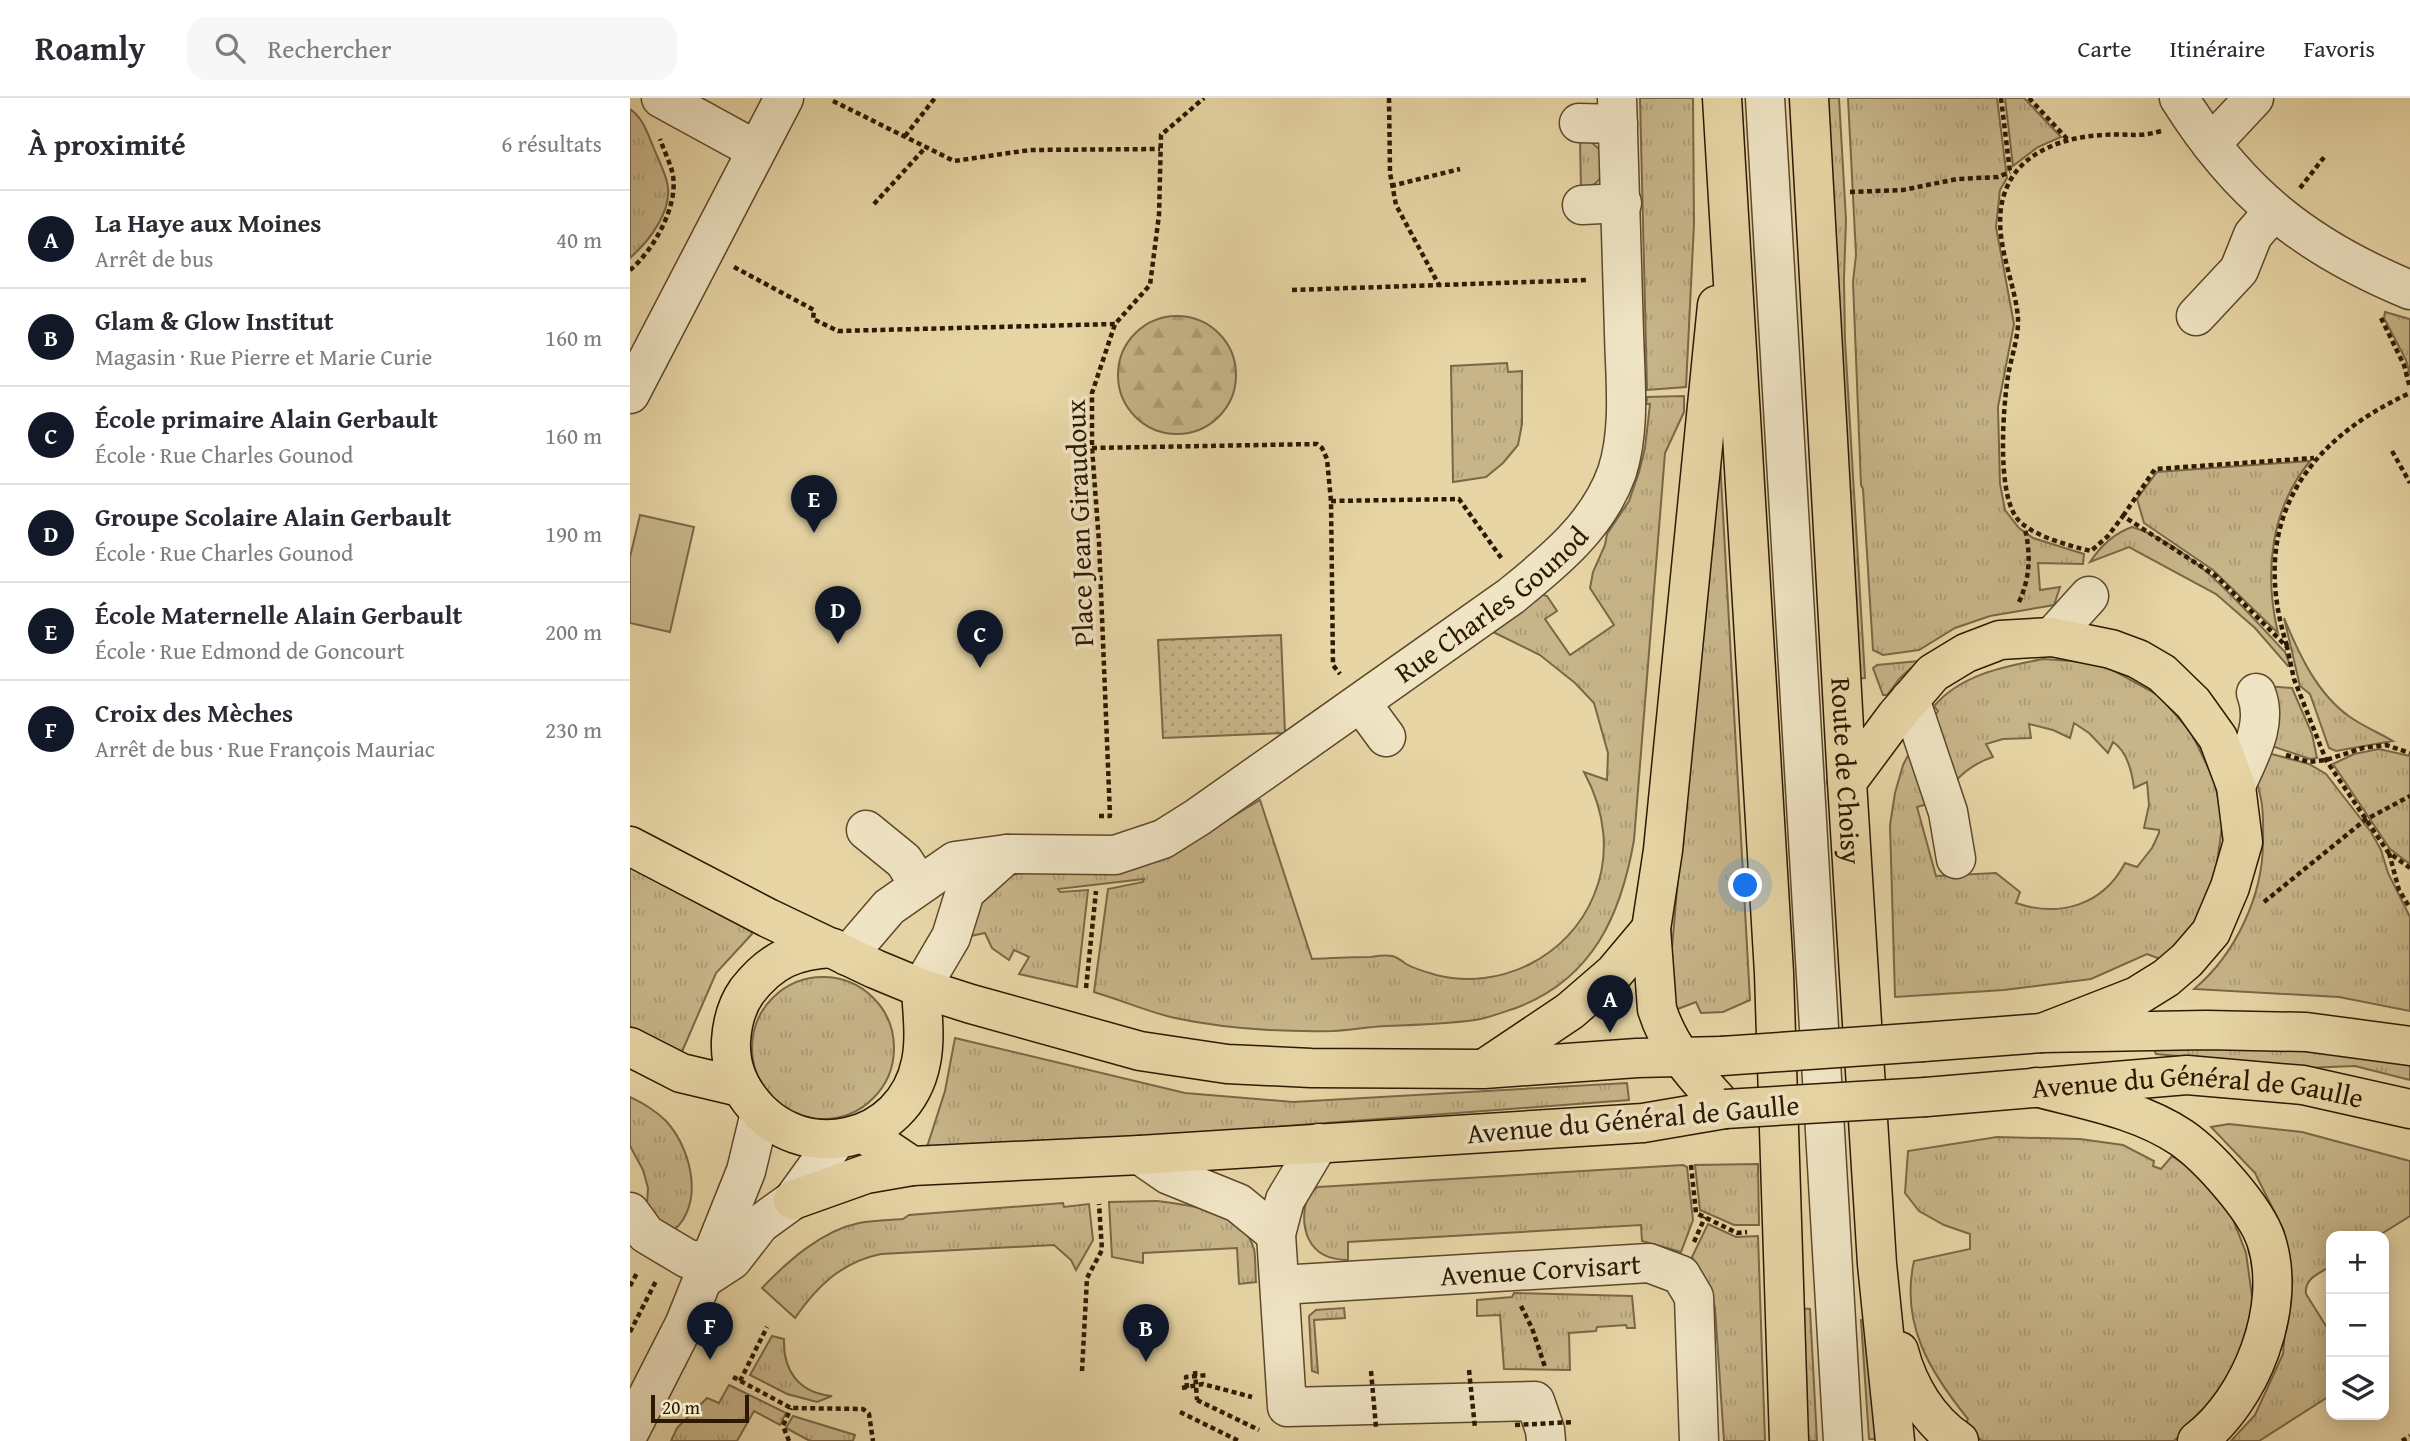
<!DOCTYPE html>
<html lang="fr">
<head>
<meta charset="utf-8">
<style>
  body { margin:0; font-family:"Gentium Book Plus",serif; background:#f7f7f7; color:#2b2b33 }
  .controls { position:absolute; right:21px; bottom:21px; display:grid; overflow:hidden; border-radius:14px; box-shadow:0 4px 18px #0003 }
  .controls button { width:63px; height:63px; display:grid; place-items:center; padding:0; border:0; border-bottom:2px solid #e1e1e2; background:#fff; color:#2b2b33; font:35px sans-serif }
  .scale { position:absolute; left:21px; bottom:18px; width:98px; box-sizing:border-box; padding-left:7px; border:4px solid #2d1902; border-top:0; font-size:19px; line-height:24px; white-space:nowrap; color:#2d1902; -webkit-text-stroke:5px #efe4c4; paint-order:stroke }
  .you { position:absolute; left:1116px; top:788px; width:24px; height:24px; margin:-18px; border:5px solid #fff; border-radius:50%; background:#1a73e8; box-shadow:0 0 0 10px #1a73e833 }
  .badge { display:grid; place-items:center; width:46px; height:46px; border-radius:50%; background:#111827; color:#fff; font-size:23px; font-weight:700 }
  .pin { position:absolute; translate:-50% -58px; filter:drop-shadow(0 2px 4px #0008) }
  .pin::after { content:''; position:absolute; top:37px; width:24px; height:21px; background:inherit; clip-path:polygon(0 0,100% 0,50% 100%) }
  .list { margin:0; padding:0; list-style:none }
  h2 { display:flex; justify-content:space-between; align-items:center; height:91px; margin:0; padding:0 28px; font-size:30px }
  h2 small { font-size:23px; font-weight:400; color:#7c7c81 }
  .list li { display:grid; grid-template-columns:46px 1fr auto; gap:21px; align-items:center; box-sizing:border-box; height:98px; padding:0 28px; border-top:2px solid #e1e1e2 }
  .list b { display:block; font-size:26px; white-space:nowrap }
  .list p { margin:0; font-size:23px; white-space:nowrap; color:#7c7c81 }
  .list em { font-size:23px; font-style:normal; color:#7c7c81 }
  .icon { flex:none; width:38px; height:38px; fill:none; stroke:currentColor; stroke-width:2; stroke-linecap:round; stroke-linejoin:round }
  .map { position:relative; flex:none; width:1780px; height:1343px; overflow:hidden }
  header { display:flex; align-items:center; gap:42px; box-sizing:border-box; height:98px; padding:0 35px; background:#fff; border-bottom:2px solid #e1e1e2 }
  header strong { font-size:33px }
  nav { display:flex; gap:38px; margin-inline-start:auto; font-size:24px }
  .search { width:490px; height:63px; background:#f7f7f7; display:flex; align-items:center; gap:18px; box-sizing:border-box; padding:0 24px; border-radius:21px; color:#7c7c81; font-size:26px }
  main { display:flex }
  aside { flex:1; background:#fff }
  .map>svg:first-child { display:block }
  .grass { fill:url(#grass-tufts); stroke:#7a6746; stroke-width:2 }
  .forest { fill:url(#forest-firs); stroke:#7a6746; stroke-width:2 }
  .park { fill:url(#park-dots); stroke:#7a6746; stroke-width:2 }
  .garden { fill:#c7b589; stroke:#7a6746; stroke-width:2 }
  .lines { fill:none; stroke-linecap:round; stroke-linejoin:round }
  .minor-casing { stroke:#5c482b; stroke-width:41 }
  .major-casing { stroke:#2d1902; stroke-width:41 }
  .path { stroke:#2d1902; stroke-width:4.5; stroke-dasharray:5 3.5; stroke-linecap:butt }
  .minor { stroke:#efe4c4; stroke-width:38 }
  .major { stroke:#e7d5a5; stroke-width:38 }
  .major-bridge-casing { stroke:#2d1902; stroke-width:41; stroke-linecap:butt }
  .path-bridge { stroke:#2d1902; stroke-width:4.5; stroke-dasharray:5 3.5; stroke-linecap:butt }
  .major-bridge { stroke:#e7d5a5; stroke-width:38 }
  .labels { text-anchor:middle; stroke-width:7; stroke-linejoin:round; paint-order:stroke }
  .street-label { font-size:28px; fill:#2d1902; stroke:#efe4c4 }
</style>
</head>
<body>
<header>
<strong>Roamly</strong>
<div class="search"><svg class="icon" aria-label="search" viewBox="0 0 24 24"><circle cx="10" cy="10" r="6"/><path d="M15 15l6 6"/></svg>Rechercher</div>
<nav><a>Carte</a><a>Itinéraire</a><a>Favoris</a></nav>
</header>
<main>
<aside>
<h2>À proximité<small>6 résultats</small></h2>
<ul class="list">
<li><span class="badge">A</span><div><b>La Haye aux Moines</b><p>Arrêt de bus</p></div><em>40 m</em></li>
<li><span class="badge">B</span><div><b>Glam &amp; Glow Institut</b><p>Magasin · Rue Pierre et Marie Curie</p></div><em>160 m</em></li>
<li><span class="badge">C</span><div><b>École primaire Alain Gerbault</b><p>École · Rue Charles Gounod</p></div><em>160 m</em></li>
<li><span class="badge">D</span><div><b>Groupe Scolaire Alain Gerbault</b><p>École · Rue Charles Gounod</p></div><em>190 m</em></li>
<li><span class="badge">E</span><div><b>École Maternelle Alain Gerbault</b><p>École · Rue Edmond de Goncourt</p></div><em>200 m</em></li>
<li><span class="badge">F</span><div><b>Croix des Mèches</b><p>Arrêt de bus · Rue François Mauriac</p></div><em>230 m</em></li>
</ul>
</aside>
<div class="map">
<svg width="1780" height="1343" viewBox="0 0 1780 1343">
  <defs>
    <pattern id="grass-tufts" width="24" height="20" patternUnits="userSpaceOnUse" patternTransform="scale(1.75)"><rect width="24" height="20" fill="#c7b589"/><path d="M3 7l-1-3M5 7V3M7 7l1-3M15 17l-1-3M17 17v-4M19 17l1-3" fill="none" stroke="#ab9b75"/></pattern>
    <pattern id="forest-firs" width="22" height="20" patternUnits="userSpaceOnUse" patternTransform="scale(1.75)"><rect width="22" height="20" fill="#c7b589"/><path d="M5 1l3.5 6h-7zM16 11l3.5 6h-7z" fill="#ab9b75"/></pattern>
    <pattern id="park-dots" width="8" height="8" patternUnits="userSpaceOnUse" patternTransform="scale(1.75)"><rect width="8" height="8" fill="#c7b589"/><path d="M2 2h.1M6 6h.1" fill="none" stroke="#ab9b75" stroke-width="1.8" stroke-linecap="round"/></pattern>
  </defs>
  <rect width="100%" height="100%" fill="#e7d5a5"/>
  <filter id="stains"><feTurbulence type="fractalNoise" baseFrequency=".00286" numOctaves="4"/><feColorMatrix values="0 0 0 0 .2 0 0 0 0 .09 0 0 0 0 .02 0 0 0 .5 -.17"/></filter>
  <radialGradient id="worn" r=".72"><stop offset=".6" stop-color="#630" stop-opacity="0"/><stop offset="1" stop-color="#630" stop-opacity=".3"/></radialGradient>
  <!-- grass -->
  <g class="grass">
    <polygon points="1010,0 1063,0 1064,126 1056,289 1017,292"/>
    <polygon points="1194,0 1209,0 1216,122 1214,181 1215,242 1235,580 1225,581"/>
    <polygon points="1218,0 1367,0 1377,80 1370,92 1366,129 1384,226 1368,309 1370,386 1375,412 1389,430 1403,440 1454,456 1453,466 1408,465 1410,492 1430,489 1424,507 1360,518 1325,530 1289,552 1253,557 1243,552 1233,391 1231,387 1223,184 1226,157"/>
    <polygon points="1375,0 1394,0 1431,39 1408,49 1383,68"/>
    <path d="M0 11C13 20 17 34 23 48 27 59 34 72 37 84 44 112 19 143 0 160Z"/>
    <path d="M950 41H958L972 54C971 77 976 84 951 92Z"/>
    <polygon points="1755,214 1780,221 1780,277 1776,262 1754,220"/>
    <polygon points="877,265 878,274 892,273 892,326 888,347 873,365 856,379 823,384 821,268"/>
    <path d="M1054 298V314L1035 355 1004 742C991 817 963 881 886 910 873 914 859 920 845 922 816 926 786 927 756 928 738 929 721 932 703 933 651 934 596 931 545 920 518 914 491 902 464 894L478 791 513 784 514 781 428 791 430 794 458 792 447 889 389 876 399 859 384 852 379 862 362 850 355 835 341 838 344 810 374 780 386 776 417 773 567 740 630 702 682 861C702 860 721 859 741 859 747 858 756 857 762 858 767 859 772 863 776 866 785 871 796 874 806 877 870 893 939 859 964 797 981 756 975 713 954 674L977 682 978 655 964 605 945 585 910 557 859 532 911 496 917 498 927 513 915 521 940 557 984 527 960 490 963 474 975 447 977 436 999 403 1009 374 1015 350 1020 306H1016L1017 299Z"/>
    <polygon points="1088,326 1120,902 1093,914 1071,915 1066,904 1045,912 1040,872"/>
    <path d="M1680 363C1640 412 1634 476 1648 535L1583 472 1514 425 1507 401 1527 374Z"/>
    <path d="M1502 429C1562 447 1613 510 1655 554L1660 567 1658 568 1625 530 1586 496 1499 449 1460 464C1470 449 1485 435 1502 429Z"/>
    <path d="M1654 520C1669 556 1687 596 1720 619 1733 628 1749 635 1763 643L1706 653 1699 650 1680 596 1670 588Z"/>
    <path d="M1413 561 1470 565 1528 597 1561 634 1584 682 1593 722 1584 786 1562 835 1533 862 1517 856 1461 881 1374 892 1265 899 1260 727 1265 695 1273 667 1285 644 1305 704 1287 709 1306 778 1366 775 1390 794 1386 805C1430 820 1473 807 1495 765L1507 769 1522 750 1529 735V732L1514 730 1519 707 1517 684 1504 690C1502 674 1497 653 1483 644L1478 655 1459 635 1444 625 1440 640 1423 632 1399 626 1401 640 1373 641 1356 646 1363 659C1347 664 1334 673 1323 686L1301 623 1308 613 1304 608C1332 576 1373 569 1413 561Z"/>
    <polygon points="1289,563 1270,580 1257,597 1253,597 1243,570 1247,567"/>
    <polygon points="1635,588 1662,590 1682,636 1687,660 1680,661 1636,646"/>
    <polygon points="1749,651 1780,658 1780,766 1760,751 1703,666 1724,656"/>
    <path d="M1634 654 1679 666 1696 676 1741 734 1751 752 1758 775 1780 819V913L1709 899 1564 891C1605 857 1633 798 1633 744 1633 731 1634 715 1631 701 1630 695 1627 687 1627 680 1627 672 1632 662 1634 654Z"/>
    <polygon points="0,768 120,831 122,836 86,875 51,956 0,929"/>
    <circle cx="193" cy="950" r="71"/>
    <polygon points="325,940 555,995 663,1004 997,985 999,1002 500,1040 297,1049 315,993"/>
    <polygon points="1524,951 1694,951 1780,965 1780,982 1725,968 1676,970 1526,956"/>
    <path d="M0 999C14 1006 25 1012 36 1023 63 1052 77 1114 36 1138L17 1106 18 1090 13 1072 0 1048Z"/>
    <path d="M1599 1026 1672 1034 1780 1063V1118L1748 1138H1701V1168C1690 1175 1674 1180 1676 1196L1701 1236V1297L1629 1343H1601L1625 1317 1653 1256 1658 1197 1654 1133 1625 1075 1581 1029Z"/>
    <path d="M1367 1039 1450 1041 1493 1047 1524 1063 1523 1068 1531 1071 1542 1058 1561 1071 1601 1116 1616 1155 1623 1205 1610 1257 1582 1307 1544 1343H1352L1335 1328 1338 1321C1300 1274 1270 1226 1284 1163L1340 1151V1136L1314 1127 1289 1113 1275 1095 1278 1053Z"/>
    <polygon points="1128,1066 1129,1127 1104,1127 1070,1112 1065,1067"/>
    <path d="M1053 1067 1057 1069 1063 1122 1051 1154 1012 1143 1011 1127 718 1144V1162C677 1162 668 1129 678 1096L688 1089Z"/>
    <path d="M527 1103C561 1107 613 1113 624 1151 626 1161 625 1174 626 1184L609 1186 607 1150 513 1155V1165L482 1159 479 1104Z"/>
    <path d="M433 1105 434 1109 459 1106 463 1142 446 1172 441 1162 424 1147 251 1156C212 1164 187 1188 165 1220L132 1190C158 1163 191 1133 229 1125 243 1122 259 1122 273 1121L279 1117Z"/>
    <polygon points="1078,1126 1106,1139 1128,1138 1135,1343 1094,1343 1085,1210 1081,1193 1062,1159"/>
    <polygon points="884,1195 1002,1198 1005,1230 997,1230 996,1227 967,1229 966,1233 939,1235 940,1272 874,1271 870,1217 847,1218 847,1202 882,1199"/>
    <polygon points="714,1210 715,1220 684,1222 688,1275 682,1273 679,1218 686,1212"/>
    <polygon points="1168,1210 1180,1211 1187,1343 1174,1343"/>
    <polygon points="1231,1222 1242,1222 1252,1341 1239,1341"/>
    <path d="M142 1238 154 1241C153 1273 169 1295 202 1298L187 1304 157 1296 120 1277Z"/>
    <polygon points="99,1287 156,1315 150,1327 124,1313 107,1343 41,1343 47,1330 77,1300 89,1305"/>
    <polygon points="163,1318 225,1337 223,1343 180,1343 156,1330"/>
  </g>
  <!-- forest -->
  <circle class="forest" cx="547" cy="277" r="59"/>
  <!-- park -->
  <polygon class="park" points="651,537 655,635 533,640 528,542"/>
  <!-- garden -->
  <polygon class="garden" points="10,417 64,429 40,534 0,525 0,459"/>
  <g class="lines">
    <!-- minor casing -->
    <g class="minor-casing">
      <g id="minor">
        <polyline points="31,0 126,52"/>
        <polyline points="1135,0 1213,1343"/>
        <path d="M1549 0C1609 96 1676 149 1780 192"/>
        <polyline points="949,25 988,26"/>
        <polyline points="1581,46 1624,0"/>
        <polyline points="952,107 992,105"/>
        <polyline points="1566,218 1609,172 1623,137 1643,114"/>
        <polyline points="0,296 154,0"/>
        <polyline points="1422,539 1459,498"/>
        <polyline points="1280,601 1318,714 1326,761"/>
        <polyline points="731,605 756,639"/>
        <path d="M1606 688C1618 659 1639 627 1626 595"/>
        <polyline points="236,732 274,763 289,787"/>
        <path id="s1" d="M217 858 259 809 325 763 377 756 485 757 533 741 568 719 881 498C923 464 968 428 987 374 1001 331 995 280 994 235 992 157 989 78 987 0"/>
        <polyline points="291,890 321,839 335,794 377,756"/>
        <polyline points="689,1045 655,1102 646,1136 657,1309 905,1303 915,1332 916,1343"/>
        <polyline points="510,1057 539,1077 608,1105 646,1136"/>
        <polyline points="0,1114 16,1136 58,1161 72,1163 80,1159"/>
        <polyline points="79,1177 102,1162 130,1126 163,1102 207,1041"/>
        <path id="s2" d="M650 1187 1019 1165 1051 1177 1064 1199 1069 1343"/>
        <polyline points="0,1333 55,1225 116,1073 130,1015"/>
      </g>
    </g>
    <!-- major casing -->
    <g class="major-casing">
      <g id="major">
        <polyline points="1092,0 1144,875 1159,1343"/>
        <path id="s3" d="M1179 0 1217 684 1247 1166 1265 1343"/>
        <path d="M1087 207 1033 752 1021 831 1027 911C1040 953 1067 979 1095 1011"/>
        <polyline points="1217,684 1266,618 1303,575 1336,555 1370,542 1422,539 1481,551 1508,561 1532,575 1563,605 1588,640 1606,688 1613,744 1600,789 1581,834 1557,862 1536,880 1507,898 1412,935"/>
        <polyline points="0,748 138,820 245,871 291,890 341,906 510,953 597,966 681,970 854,971 1007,960 1092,958"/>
        <path d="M203 850C164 852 141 862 117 893 107 907 102 926 101 943 100 965 106 984 120 1002 170 1069 275 1046 291 964 296 940 292 913 291 890"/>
        <polyline points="1293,944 1412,935 1576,932 1676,934 1780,948"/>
        <polyline points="0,949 51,975 110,989"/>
        <polyline points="855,970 940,913 984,875 1021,831"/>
        <path d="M1406 989C1455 1002 1509 1011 1552 1040 1579 1059 1625 1110 1636 1142 1658 1209 1621 1302 1567 1343"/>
        <path id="s4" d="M1296 999 1557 977 1673 987 1780 1011"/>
        <polyline points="233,1035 282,1068 510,1057 1013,1025 1095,1011"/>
        <polyline points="163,1102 236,1076 282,1068"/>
        <path d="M1269 1253C1278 1288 1298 1322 1329 1343"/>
      </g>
    </g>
    <!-- path -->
    <g class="path">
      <polyline points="759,0 760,75 766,107 809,187"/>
      <polyline points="1371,0 1380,74"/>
      <polyline points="1399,0 1439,43"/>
      <polyline points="203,3 324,63 400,52 530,51"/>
      <path d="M1531 33C1508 40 1496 35 1474 37 1445 38 1412 47 1391 68 1380 79 1373 95 1371 110 1366 149 1385 184 1388 220 1389 238 1381 260 1378 278 1373 310 1367 392 1386 419 1398 437 1440 448 1461 453L1478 438 1493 418 1586 478 1657 549 1664 581 1696 662 1758 754 1780 770"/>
      <polyline points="275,38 305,0"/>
      <polyline points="761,88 830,71"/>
      <polyline points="1670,90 1695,58"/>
      <polyline points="1220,94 1273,92 1327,81 1368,79 1380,74"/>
      <polyline points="244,106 296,49"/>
      <polyline points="104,169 184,212 183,221 208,233 485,226"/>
      <path d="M0 172C23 153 48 109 43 78 41 66 34 53 30 41"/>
      <polyline points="662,192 958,182"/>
      <polyline points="1751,220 1774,267 1780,290"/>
      <polyline points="462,350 687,346 692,350 697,361 701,403 703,567 710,576"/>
      <polyline points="1762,353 1780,385"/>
      <polyline points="701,403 829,401 872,461"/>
      <polyline points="1493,418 1525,371 1684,360"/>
      <path d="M1389 504C1400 480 1401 457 1395 431"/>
      <path d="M1657 548C1619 428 1671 345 1780 295"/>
      <polyline points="1656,657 1679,664 1696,662 1733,650 1756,647 1780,655"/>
      <polyline points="469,718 480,718 469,444 462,350 462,295 485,226 520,187 529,117 531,37 574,0"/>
      <polyline points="1759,755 1769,792 1780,810"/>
      <polyline points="1634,804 1735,722 1780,698"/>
      <polyline points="456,890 466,793"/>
      <polyline points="1061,1067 1066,1115 1107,1135 1117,1134"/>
      <polyline points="1064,1144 1075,1119"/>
      <polyline points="0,1188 8,1173"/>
      <polyline points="891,1208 902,1230 915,1269"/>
      <polyline points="0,1234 26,1183"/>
      <polyline points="452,1273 457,1180 472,1152 469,1106"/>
      <polyline points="103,1279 161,1310 233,1311 239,1316 243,1343"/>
      <polyline points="110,1283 137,1229"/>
      <polyline points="552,1290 573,1286 622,1299"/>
      <polyline points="557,1290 556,1279 577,1277"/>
      <polyline points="567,1302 629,1332"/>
      <polyline points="550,1314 609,1343"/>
      <polyline points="159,1343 153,1328 161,1310"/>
      <polyline points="1772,1343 1780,1338"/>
    </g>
    <!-- minor -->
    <use href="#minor" class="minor"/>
    <!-- major -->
    <use href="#major" class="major"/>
    <!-- major-bridge casing -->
    <g class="major-bridge-casing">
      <g id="major-bridge">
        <polyline points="1092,958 1293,944"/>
        <polyline points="1095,1011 1296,999"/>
      </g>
    </g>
    <!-- path-bridge -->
    <g class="path-bridge">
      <polyline points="839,1272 845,1330"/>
      <polyline points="565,1273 567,1302"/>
      <polyline points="741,1273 746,1329"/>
      <polyline points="885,1327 944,1324"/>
    </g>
    <!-- major-bridge -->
    <use href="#major-bridge" class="major-bridge"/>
  </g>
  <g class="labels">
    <!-- street labels -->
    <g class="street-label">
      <text transform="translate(449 425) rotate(-92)" y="10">Place Jean Giraudoux</text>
      <text dy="10" stroke="none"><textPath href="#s1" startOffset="760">Rue Charles Gounod</textPath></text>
      <text dy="10" stroke="none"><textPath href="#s3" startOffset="674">Route de Choisy</textPath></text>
      <text dy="10" stroke="none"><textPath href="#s4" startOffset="273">Avenue du Général de Gaulle</textPath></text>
      <text transform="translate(1003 1021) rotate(-5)" y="10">Avenue du Général de Gaulle</text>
      <text dy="10" stroke="none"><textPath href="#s2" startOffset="261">Avenue Corvisart</textPath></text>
    </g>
  </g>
  <rect width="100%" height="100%" filter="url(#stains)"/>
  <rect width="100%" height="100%" fill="url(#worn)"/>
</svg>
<div class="controls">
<button>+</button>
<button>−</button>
<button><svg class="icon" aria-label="layers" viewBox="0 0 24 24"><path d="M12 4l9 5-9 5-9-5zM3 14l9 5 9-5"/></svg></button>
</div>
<div class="scale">20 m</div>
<div class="you"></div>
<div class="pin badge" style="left:980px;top:935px">A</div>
<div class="pin badge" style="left:516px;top:1264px">B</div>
<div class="pin badge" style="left:350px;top:570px">C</div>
<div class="pin badge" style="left:208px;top:546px">D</div>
<div class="pin badge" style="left:184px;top:435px">E</div>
<div class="pin badge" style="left:80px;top:1262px">F</div>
</div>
</main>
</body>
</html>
